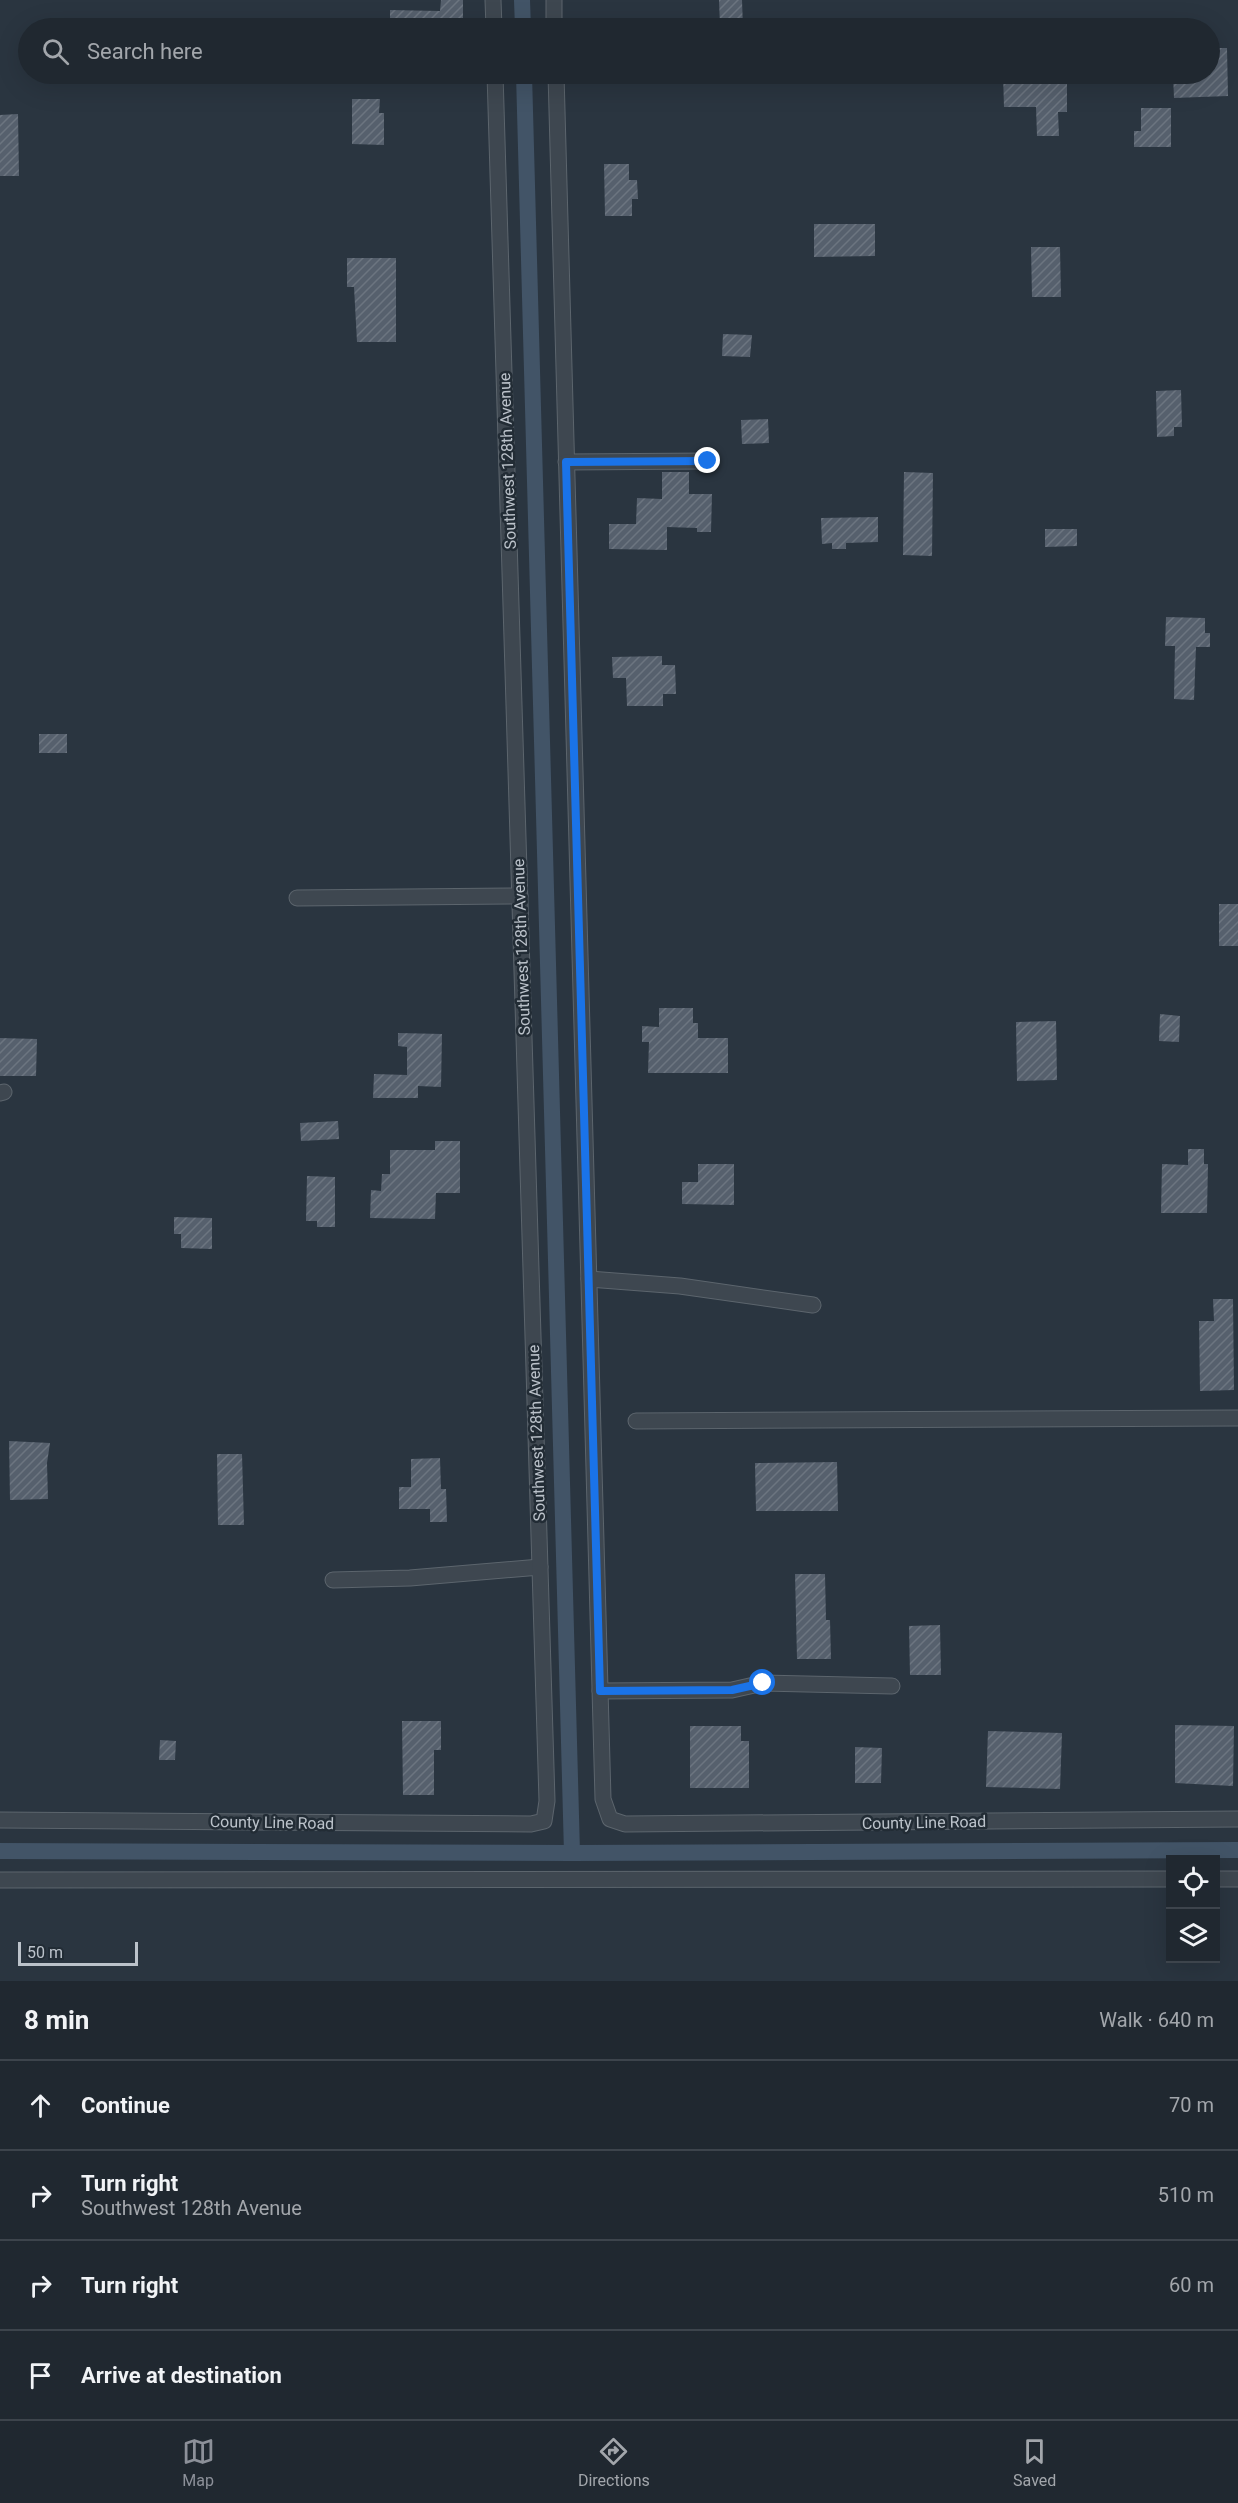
<!DOCTYPE html>
<html lang="en">
<head>
<meta charset="utf-8">
<style>
  body { margin:0; font-family:Roboto,sans-serif; background:#283038; color:#f1f3f6 }
  .controls { position:absolute; right:18px; bottom:18px; display:grid; overflow:hidden; border-radius:0px; box-shadow:0 6px 24px #0002 }
  .controls button { width:54px; height:54px; display:grid; place-items:center; padding:0; border:0; border-bottom:2px solid #3d444c; background:#202830; color:#f1f3f6; font:30px sans-serif }
  .scale { position:absolute; left:18px; bottom:15px; width:120px; box-sizing:border-box; padding-left:6px; border:3px solid #bbc2ca; border-top:0; font-size:16px; line-height:21px; white-space:nowrap; color:#bbc2ca; -webkit-text-stroke:4px #222c35; paint-order:stroke }
  .stop { position:absolute; width:18px; height:18px; margin:-14px; border:4px solid #1a73e8; border-radius:50%; background:#fff }
  .stop.end { background:#1a73e8; border-color:#fff; box-shadow:0 2px 6px #0008 }
  .list { margin:0; padding:0; list-style:none }
  h2 { display:flex; justify-content:space-between; align-items:center; height:78px; margin:0; padding:0 24px; font-size:26px }
  h2 small { font-size:20px; font-weight:400; color:#a2a6ab }
  .list li { display:grid; grid-template-columns:39px 1fr auto; gap:18px; align-items:center; box-sizing:border-box; height:90px; padding:0 24px; border-top:2px solid #3d444c }
  .list b { display:block; font-size:22px; white-space:nowrap }
  .list p { margin:0; font-size:20px; white-space:nowrap; color:#a2a6ab }
  .list em { font-size:20px; font-style:normal; color:#a2a6ab }
  .icon { flex:none; width:33px; height:33px; fill:none; stroke:currentColor; stroke-width:2; stroke-linecap:round; stroke-linejoin:round }
  .map { position:relative; flex:none; width:1238px; height:1981px; overflow:hidden }
  .search { position:absolute; background:#202830; box-shadow:0 6px 24px #0002; left:18px; right:18px; top:18px; height:66px; display:flex; align-items:center; gap:15px; box-sizing:border-box; padding:0 21px; border-radius:33px; color:#a2a6ab; font-size:22px }
  .sheet { height:438px; background:#202830 }
  nav { display:flex; justify-content:space-around; align-items:center; box-sizing:border-box; height:84px; border-top:2px solid #3d444c; background:#202830; font-size:16px; color:#a2a6ab }
  nav a { display:grid; justify-items:center; gap:3px }
  nav .on { color:#8c9099 }
  .map>svg:first-child { display:block }
  .lines { fill:none; stroke-linecap:round; stroke-linejoin:round }
  .canal { stroke:#425467; stroke-width:16 }
  .building { fill:url(#building-hatch) }
  .minor-casing { stroke:#5c656d; stroke-width:17 }
  .minor { stroke:#3e4750; stroke-width:15 }
  .route { stroke:#1a73e8; stroke-width:8 }
  .labels { text-anchor:middle; stroke-width:5; stroke-linejoin:round; paint-order:stroke }
  .street-label { font-size:16px; fill:#bbc2ca; stroke:#222c35 }
</style>
</head>
<body>
<div class="map">
<svg width="1238" height="1981" viewBox="0 0 1238 1981">
  <defs>
    <pattern id="building-hatch" width="6" height="6" patternUnits="userSpaceOnUse" patternTransform="scale(1.5)"><rect width="6" height="6" fill="#56606d"/><path d="M-1 1l2-2M0 6l6-6M5 7l2-2" fill="none" stroke="#6c7580"/></pattern>
  </defs>
  <rect width="100%" height="100%" fill="#2a3540"/>
  <g class="lines">
    <!-- canal -->
    <g class="canal">
      <polyline points="522,0 523,28"/>
      <polyline points="524,74 572,1853"/>
      <polyline points="0,1851 572,1853 1238,1850"/>
    </g>
  </g>
  <!-- building -->
  <g class="building">
    <polygon points="441,0 463,0 463,28 390,28 390,10 440,11"/>
    <polygon points="719,0 742,0 743,28 720,28"/>
    <polygon points="1209,48 1227,48 1228,96 1174,98 1173,74 1209,74"/>
    <polygon points="1003,74 1057,74 1057,82 1067,82 1067,112 1058,112 1059,136 1037,136 1036,107 1004,107"/>
    <polygon points="352,99 380,99 379,113 384,113 384,145 352,144"/>
    <polygon points="1141,108 1171,108 1171,147 1134,147 1134,131 1141,131"/>
    <polygon points="18,114 19,176 0,176 0,115"/>
    <polygon points="604,164 629,164 629,180 637,180 638,199 632,199 632,216 605,216"/>
    <polygon points="814,224 875,224 875,256 814,257"/>
    <polygon points="1031,247 1060,247 1061,297 1032,297"/>
    <polygon points="347,258 396,258 396,342 357,342 354,287 347,287"/>
    <polygon points="723,334 752,335 750,357 722,356"/>
    <polygon points="1181,390 1182,427 1174,427 1174,436 1157,437 1156,391"/>
    <polygon points="768,419 769,443 742,444 741,420"/>
    <polygon points="662,472 689,472 689,494 712,494 711,532 697,532 697,528 667,527 667,550 609,549 609,524 636,524 637,498 662,499"/>
    <polygon points="904,472 933,473 932,556 903,555"/>
    <polygon points="878,517 878,542 846,543 846,549 832,549 832,543 822,544 821,518"/>
    <polygon points="1045,529 1077,529 1077,546 1045,547"/>
    <polygon points="1166,617 1205,618 1205,633 1210,633 1210,647 1196,647 1194,700 1174,699 1175,646 1165,646"/>
    <polygon points="662,656 662,665 675,665 676,694 663,694 663,706 627,706 626,678 613,678 612,657"/>
    <rect x="39" y="734" width="28" height="19"/>
    <rect x="1219" y="904" width="19" height="42"/>
    <polygon points="659,1008 693,1008 693,1023 698,1023 698,1038 728,1038 728,1073 648,1073 649,1042 642,1042 642,1026 659,1027"/>
    <polygon points="1160,1014 1180,1016 1179,1042 1159,1041"/>
    <polygon points="1056,1021 1057,1080 1017,1081 1016,1022"/>
    <polygon points="398,1033 442,1034 441,1087 418,1086 418,1098 373,1098 374,1074 407,1075 407,1047 398,1046"/>
    <polygon points="0,1038 37,1039 36,1076 0,1076"/>
    <polygon points="338,1121 339,1139 301,1141 300,1123"/>
    <polygon points="435,1141 460,1141 460,1193 436,1193 435,1219 370,1218 371,1190 381,1191 382,1174 390,1174 390,1150 435,1150"/>
    <polygon points="1188,1149 1204,1149 1204,1164 1208,1164 1207,1213 1161,1213 1162,1164 1188,1165"/>
    <polygon points="698,1164 734,1164 734,1205 682,1204 682,1182 698,1182"/>
    <polygon points="307,1176 335,1177 335,1227 317,1227 317,1221 306,1221"/>
    <polygon points="174,1217 212,1218 212,1249 181,1248 181,1234 174,1234"/>
    <polygon points="1213,1299 1233,1299 1234,1390 1200,1391 1199,1321 1214,1321"/>
    <polygon points="9,1441 50,1443 47,1463 48,1499 10,1500"/>
    <polygon points="217,1454 242,1454 244,1525 218,1525"/>
    <polygon points="440,1458 441,1489 446,1489 447,1522 430,1522 430,1509 399,1509 399,1487 411,1487 411,1459"/>
    <polygon points="837,1462 838,1511 756,1511 755,1463"/>
    <polygon points="795,1574 825,1574 826,1620 830,1620 831,1659 797,1659"/>
    <polygon points="940,1625 941,1675 910,1675 909,1626"/>
    <polygon points="402,1721 441,1721 441,1750 434,1750 434,1795 403,1795"/>
    <polygon points="1175,1725 1234,1726 1233,1786 1175,1783"/>
    <polygon points="690,1726 741,1726 741,1741 749,1741 749,1788 690,1788"/>
    <polygon points="988,1731 1062,1733 1060,1789 986,1787"/>
    <polygon points="160,1740 176,1741 175,1760 159,1760"/>
    <polygon points="855,1747 882,1748 881,1783 855,1783"/>
  </g>
  <g class="lines">
    <!-- minor casing -->
    <g class="minor-casing">
      <g id="minor">
        <polyline points="493,0 494,28"/>
        <polyline points="554,0 554,28"/>
        <polyline points="556,74 603,1799 610,1819 625,1824 1238,1819"/>
        <polyline points="566,462 708,461"/>
        <polyline points="297,898 520,896"/>
        <polyline points="0,1093 4,1092"/>
        <polyline points="589,1279 680,1286 813,1305"/>
        <polyline points="636,1421 1238,1418"/>
        <polyline points="333,1580 410,1578 540,1567"/>
        <polyline points="600,1691 732,1690 763,1683 892,1686"/>
        <polyline points="0,1820 531,1824 544,1821 547,1801 495,74"/>
        <polyline points="1216,1879 1238,1879"/>
        <polyline points="0,1880 1170,1879"/>
      </g>
    </g>
    <!-- minor -->
    <use href="#minor" class="minor"/>
  </g>
  <g class="lines">
    <!-- route -->
    <polyline class="route" points="708,461 566,462 600,1691 732,1690 763,1683"/>
  </g>
  <g class="labels">
    <!-- street labels -->
    <g class="street-label">
      <text transform="translate(507 461) rotate(-92)" y="6">Southwest 128th Avenue</text>
      <text transform="translate(521 947) rotate(-92)" y="6">Southwest 128th Avenue</text>
      <text transform="translate(536 1433) rotate(-92)" y="6">Southwest 128th Avenue</text>
      <text transform="translate(272 1822) rotate(1)" y="6">County Line Road</text>
      <text transform="translate(924 1822) rotate(-1)" y="6">County Line Road</text>
    </g>
  </g>
</svg>
<div class="controls">
<button><svg class="icon" aria-label="locate" viewBox="0 0 24 24"><circle cx="12" cy="12" r="6"/><path d="M12 2v4M12 18v4M2 12h4M18 12h4"/></svg></button>
<button><svg class="icon" aria-label="layers" viewBox="0 0 24 24"><path d="M12 4l9 5-9 5-9-5zM3 14l9 5 9-5"/></svg></button>
</div>
<div class="scale">50 m</div>
<div class="stop" style="left:763px;top:1683px"></div>
<div class="stop end" style="left:708px;top:461px"></div>
<div class="search"><svg class="icon" aria-label="search" viewBox="0 0 24 24"><circle cx="10" cy="10" r="6"/><path d="M15 15l6 6"/></svg>Search here</div>
</div>
<section class="sheet">
<h2>8 min<small>Walk · 640 m</small></h2>
<ul class="list">
<li><svg class="icon" aria-label="ahead" viewBox="0 0 24 24"><path d="M12 20V5M6 11l6-6 6 6"/></svg><div><b>Continue</b></div><em>70 m</em></li>
<li><svg class="icon" aria-label="right" viewBox="0 0 24 24"><path d="M7 20v-9h11M14 6l5 5-5 5"/></svg><div><b>Turn right</b><p>Southwest 128th Avenue</p></div><em>510 m</em></li>
<li><svg class="icon" aria-label="right" viewBox="0 0 24 24"><path d="M7 20v-9h11M14 6l5 5-5 5"/></svg><div><b>Turn right</b></div><em>60 m</em></li>
<li><svg class="icon" aria-label="arrive" viewBox="0 0 24 24"><path d="M6 21V4h12l-3 4 3 4H6"/></svg><div><b>Arrive at destination</b></div></li>
</ul>
</section>
<nav>
<a class="on"><svg class="icon" aria-label="map" viewBox="0 0 24 24"><path d="M3 6l6-2 6 2 6-2v14l-6 2-6-2-6 2zM9 4v14M15 6v14"/></svg>Map</a>
<a><svg class="icon" aria-label="directions" viewBox="0 0 24 24"><path d="M12 3l9 9-9 9-9-9zM9 14v-3h6M13 9l2 2-2 2"/></svg>Directions</a>
<a><svg class="icon" aria-label="saved" viewBox="0 0 24 24"><path d="M7 4h10v16l-5-4-5 4z"/></svg>Saved</a>
</nav>
</body>
</html>
